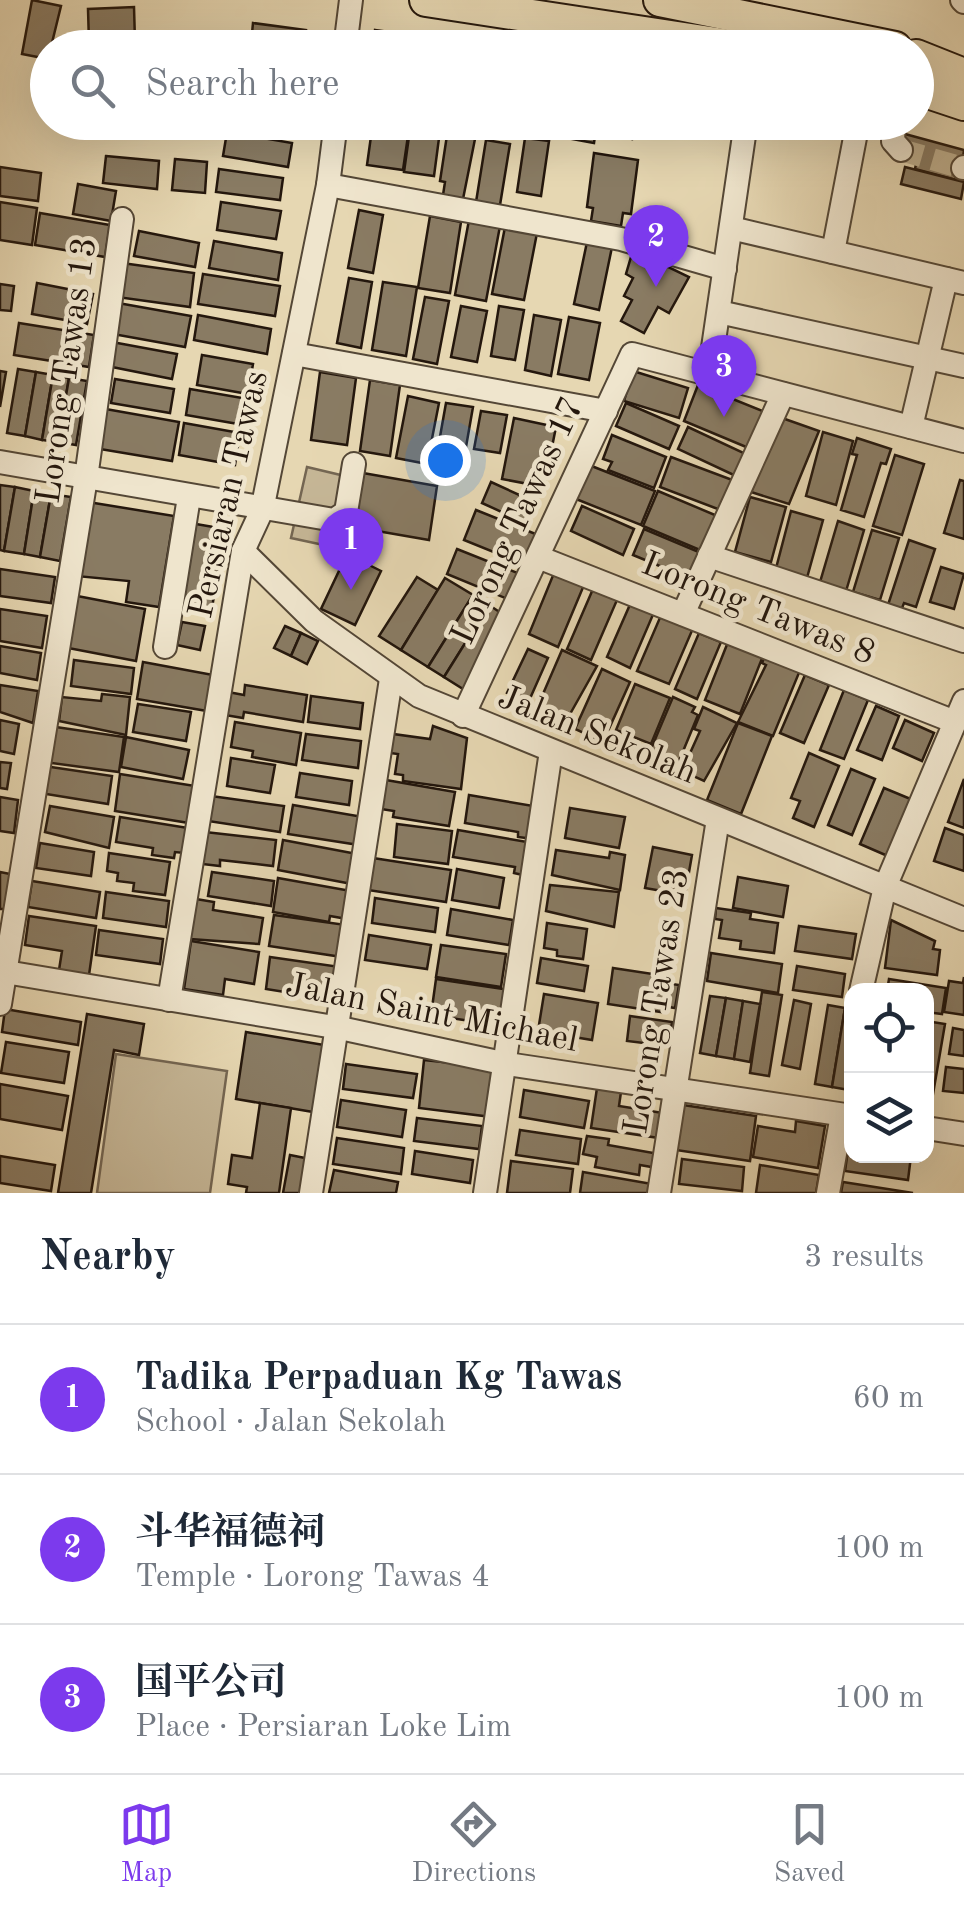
<!DOCTYPE html>
<html lang="en">
<head>
<meta charset="utf-8">
<style>
  body { margin:0; font-family:"Old Standard TT","Noto Serif SC",serif; background:#f2f2f3; color:#1f2937 }
  .controls { position:absolute; right:30px; bottom:30px; display:grid; overflow:hidden; border-radius:20px; box-shadow:0 10px 40px #0002 }
  .controls button { width:90px; height:90px; display:grid; place-items:center; padding:0; border:0; border-bottom:2px solid #e0e1e3; background:#fff; color:#1f2937; font:50px sans-serif }
  .you { position:absolute; left:445px; top:460px; width:35px; height:35px; margin:-25px; border:8px solid #fff; border-radius:50%; background:#1a73e8; box-shadow:0 0 0 15px #1a73e833 }
  .badge { display:grid; place-items:center; width:65px; height:65px; border-radius:50%; background:#7c3aed; color:#fff; font-size:32px; font-weight:700 }
  .pin { position:absolute; translate:-50% -82px; filter:drop-shadow(0 2px 5px #0008) }
  .pin::after { content:''; position:absolute; top:52px; width:35px; height:30px; background:inherit; clip-path:polygon(0 0,100% 0,50% 100%) }
  .list { margin:0; padding:0; list-style:none }
  h2 { display:flex; justify-content:space-between; align-items:center; height:130px; margin:0; padding:0 40px; font-size:42px }
  h2 small { font-size:32px; font-weight:400; color:#747a83 }
  .list li { display:grid; grid-template-columns:65px 1fr auto; gap:30px; align-items:center; box-sizing:border-box; height:150px; padding:0 40px; border-top:2px solid #e0e1e3 }
  .list b { display:block; font-size:38px; white-space:nowrap }
  .list p { margin:0; font-size:32px; white-space:nowrap; color:#747a83 }
  .list em { font-size:32px; font-style:normal; color:#747a83 }
  .icon { flex:none; width:55px; height:55px; fill:none; stroke:currentColor; stroke-width:2; stroke-linecap:round; stroke-linejoin:round }
  .map { position:relative; flex:none; width:964px; height:1193px; overflow:hidden }
  .search { position:absolute; background:#fff; box-shadow:0 10px 40px #0002; left:30px; right:30px; top:30px; height:110px; display:flex; align-items:center; gap:25px; box-sizing:border-box; padding:0 35px; border-radius:55px; color:#747a83; font-size:38px }
  .sheet { height:580px; background:#fff }
  nav { display:flex; justify-content:space-around; align-items:center; box-sizing:border-box; height:140px; border-top:2px solid #e0e1e3; background:#fff; font-size:28px; color:#747a83 }
  nav a { display:grid; justify-items:center; gap:5px }
  nav .on { color:#7c3aed }
  .map>svg:first-child { display:block }
  .green { fill:#c5b696; stroke:#746652; stroke-width:2.5 }
  .building { fill:#897b63; stroke:#24170d; stroke-width:2.5 }
  .lines { fill:none; stroke-linecap:round; stroke-linejoin:round }
  .minor-tunnel { stroke:#bfb191; stroke-width:22; stroke-dasharray:22 11; stroke-linecap:butt }
  .minor-casing { stroke:#544736; stroke-width:26 }
  .highway-casing { stroke:#24170d; stroke-width:36 }
  .minor { stroke:#efe5cd; stroke-width:22 }
  .highway { stroke:#e6d7b2; stroke-width:32 }
  .labels { text-anchor:middle; stroke-width:9; stroke-linejoin:round; paint-order:stroke }
  .street-label { font-size:35px; fill:#24170d; stroke:#efe5cd }
</style>
</head>
<body>
<div class="map">
<svg width="964" height="1193" viewBox="0 0 964 1193">
  <rect width="100%" height="100%" fill="#e6d7b2"/>
  <filter id="stains"><feTurbulence type="fractalNoise" baseFrequency=".002" numOctaves="4"/><feColorMatrix values="0 0 0 0 .2 0 0 0 0 .09 0 0 0 0 .02 0 0 0 .5 -.17"/></filter>
  <radialGradient id="worn" r=".72"><stop offset=".6" stop-color="#630" stop-opacity="0"/><stop offset="1" stop-color="#630" stop-opacity=".3"/></radialGradient>
  <!-- green -->
  <g class="green">
    <polygon points="307,467 349,477 333,547 291,538"/>
    <polygon points="116,1054 227,1071 210,1193 97,1193"/>
  </g>
  <!-- building -->
  <g class="building">
    <polygon points="32,0 61,6 48,59 22,54"/>
    <polygon points="134,7 135,41 89,43 88,9"/>
    <polygon points="253,23 306,30 304,48 251,44"/>
    <polygon points="375,30 418,36 417,48 372,48"/>
    <polygon points="227,122 305,122 302,137"/>
    <polygon points="373,122 410,122 403,170 367,165"/>
    <polygon points="411,122 441,123 434,176 404,172"/>
    <polygon points="449,122 478,124 463,199 443,195 445,182 440,181"/>
    <polygon points="526,122 553,122 552,130"/>
    <polygon points="559,122 597,122 594,143 556,136"/>
    <polygon points="607,122 634,122 632,139 605,134"/>
    <polygon points="227,132 292,143 288,167 223,156"/>
    <polygon points="905,134 964,150 960,181 915,169 917,159 900,154"/>
    <polygon points="525,138 549,141 541,196 517,192"/>
    <polygon points="486,140 510,144 500,205 476,202"/>
    <polygon points="594,153 638,160 631,214 623,213 621,226 591,221 593,208 587,207"/>
    <polygon points="106,156 159,161 157,189 103,183"/>
    <polygon points="175,159 207,162 205,193 172,190"/>
    <polygon points="0,167 41,173 38,201 0,196"/>
    <polygon points="905,167 964,182 961,199 901,184"/>
    <polygon points="219,169 283,178 280,200 216,192"/>
    <polygon points="78,184 116,191 111,221 73,214"/>
    <polygon points="0,202 37,208 32,245 0,240"/>
    <polygon points="221,202 281,211 276,239 217,230"/>
    <polygon points="359,210 383,215 373,273 348,268"/>
    <polygon points="40,213 110,225 105,257 35,245"/>
    <polygon points="430,216 461,222 450,293 418,288"/>
    <polygon points="469,220 500,226 486,301 455,295"/>
    <polygon points="505,227 537,233 524,300 492,294"/>
    <polygon points="139,231 199,243 195,267 134,256"/>
    <polygon points="214,241 282,253 278,280 209,268"/>
    <polygon points="587,242 612,247 599,310 574,304"/>
    <polygon points="633,250 689,277 669,313 658,307 644,333 621,321 632,300 624,296 633,278 626,274"/>
    <polygon points="122,263 194,273 190,307 117,297"/>
    <polygon points="203,274 280,286 275,316 198,304"/>
    <polygon points="349,278 372,282 361,348 337,343"/>
    <polygon points="383,282 417,287 406,356 372,350"/>
    <polygon points="37,283 93,294 87,324 32,314"/>
    <polygon points="0,284 14,286 11,311 0,310"/>
    <polygon points="425,297 449,301 437,364 413,359"/>
    <polygon points="118,303 191,316 185,347 113,334"/>
    <polygon points="461,306 487,311 477,362 451,357"/>
    <polygon points="499,306 524,310 515,360 491,356"/>
    <polygon points="198,315 271,329 267,354 194,340"/>
    <polygon points="534,315 561,320 551,376 525,370"/>
    <polygon points="569,317 600,323 589,380 558,374"/>
    <polygon points="19,323 94,335 89,367 14,355"/>
    <polygon points="112,342 177,354 172,379 107,366"/>
    <polygon points="202,355 253,364 248,394 197,385"/>
    <polygon points="18,369 36,372 25,436 7,433"/>
    <polygon points="0,371 6,372 0,407"/>
    <polygon points="633,371 688,388 679,418 624,401"/>
    <polygon points="36,372 53,375 42,440 25,436"/>
    <polygon points="320,372 356,378 347,445 311,440"/>
    <polygon points="53,375 69,378 58,442 42,440"/>
    <polygon points="69,378 87,381 76,445 58,442"/>
    <polygon points="115,379 174,389 170,413 111,403"/>
    <polygon points="370,380 400,385 390,456 360,451"/>
    <polygon points="698,385 765,412 751,449 684,421"/>
    <polygon points="190,389 248,399 244,425 186,415"/>
    <polygon points="408,396 439,403 427,464 396,458"/>
    <polygon points="446,403 473,407 463,464 436,459"/>
    <polygon points="626,403 679,426 669,449 616,426"/>
    <polygon points="100,408 179,422 172,461 94,448"/>
    <polygon points="481,411 507,415 500,453 474,449"/>
    <polygon points="514,418 556,427 544,487 502,479"/>
    <polygon points="782,418 819,431 789,504 751,492"/>
    <polygon points="184,423 240,433 235,465 179,455"/>
    <polygon points="688,427 748,455 738,477 678,449"/>
    <polygon points="823,432 853,441 836,505 806,496"/>
    <polygon points="612,435 666,457 654,488 608,470 612,462 603,459"/>
    <polygon points="857,438 891,449 886,464 881,463 864,517 841,510 857,455 852,454"/>
    <polygon points="895,455 924,464 902,535 873,526"/>
    <polygon points="671,457 735,481 723,511 660,487"/>
    <polygon points="589,465 655,491 641,525 576,499"/>
    <polygon points="363,473 437,486 429,540 354,527"/>
    <polygon points="960,480 964,481 964,539 944,533"/>
    <polygon points="491,482 537,503 528,524 482,503"/>
    <polygon points="0,485 15,487 4,551 0,550"/>
    <polygon points="15,487 34,491 24,554 4,551"/>
    <polygon points="34,491 51,494 40,557 24,554"/>
    <polygon points="658,491 722,518 707,553 643,526"/>
    <polygon points="51,494 71,497 60,561 40,557"/>
    <polygon points="750,497 786,507 771,562 735,552"/>
    <polygon points="88,502 174,516 159,607 126,602 129,581 76,576"/>
    <polygon points="582,506 634,529 623,555 571,531"/>
    <polygon points="476,510 538,535 526,565 464,540"/>
    <polygon points="791,511 823,520 805,585 774,576"/>
    <polygon points="838,521 864,530 844,598 818,589"/>
    <polygon points="196,524 225,529 211,614 182,609"/>
    <polygon points="644,529 706,555 696,581 633,555"/>
    <polygon points="872,530 899,538 880,600 853,592"/>
    <polygon points="909,540 935,549 916,607 904,603 900,613 887,608"/>
    <polygon points="457,549 520,574 510,600 447,574"/>
    <polygon points="347,554 381,571 355,625 321,609"/>
    <polygon points="941,567 964,574 954,609 930,602"/>
    <polygon points="0,569 55,577 51,603 0,596"/>
    <polygon points="554,573 584,585 558,647 529,634"/>
    <polygon points="417,577 438,590 401,650 379,636"/>
    <polygon points="445,578 473,595 428,667 401,650"/>
    <polygon points="593,589 617,600 591,660 567,649"/>
    <polygon points="72,595 145,609 136,661 63,647"/>
    <polygon points="473,595 489,605 444,677 428,667"/>
    <polygon points="632,600 655,610 630,668 607,657"/>
    <polygon points="489,605 507,617 463,689 444,677"/>
    <polygon points="0,609 47,616 42,648 0,641"/>
    <polygon points="662,613 694,626 669,684 637,671"/>
    <polygon points="182,622 205,626 200,650 177,645"/>
    <polygon points="285,626 301,633 291,656 274,648"/>
    <polygon points="301,633 318,641 307,664 291,656"/>
    <polygon points="699,633 721,642 697,699 675,689"/>
    <polygon points="728,642 763,656 740,714 705,700"/>
    <polygon points="0,646 41,653 37,680 0,673"/>
    <polygon points="768,648 803,663 773,736 738,722 766,665 762,663"/>
    <polygon points="528,649 548,658 528,703 507,693"/>
    <polygon points="562,650 597,666 565,723 536,710"/>
    <polygon points="74,660 134,668 131,694 71,686"/>
    <polygon points="143,662 213,675 207,711 137,699"/>
    <polygon points="602,669 630,682 603,742 575,729"/>
    <polygon points="805,675 829,685 804,743 780,733"/>
    <polygon points="635,684 670,698 651,744 616,730"/>
    <polygon points="0,685 38,691 33,723 0,712"/>
    <polygon points="245,685 307,695 303,722 244,712 243,718 225,715 228,692 244,695"/>
    <polygon points="844,690 868,700 844,759 820,750"/>
    <polygon points="102,694 130,697 126,735 59,721 62,697 101,701"/>
    <polygon points="311,696 363,703 360,729 308,722"/>
    <polygon points="673,697 695,707 692,712 698,715 679,761 673,758 669,765 648,756"/>
    <polygon points="138,704 191,712 186,741 133,732"/>
    <polygon points="876,706 899,716 882,760 857,750"/>
    <polygon points="703,707 737,723 704,781 682,771 700,731 694,729"/>
    <polygon points="0,720 19,724 14,754 0,751"/>
    <polygon points="905,720 934,733 922,761 893,748"/>
    <polygon points="235,722 301,733 296,765 252,757 253,751 231,747"/>
    <polygon points="738,723 772,736 741,814 707,800"/>
    <polygon points="49,726 124,737 119,772 44,762"/>
    <polygon points="433,726 467,738 461,789 403,781 403,775 395,774 398,754 390,753 393,734 430,739"/>
    <polygon points="306,734 361,741 358,768 302,760"/>
    <polygon points="126,737 189,750 183,779 121,767"/>
    <polygon points="809,753 839,766 814,827 793,818 800,801 791,798"/>
    <polygon points="231,758 275,765 270,793 227,786"/>
    <polygon points="0,762 11,763 7,789 0,788"/>
    <polygon points="44,766 112,776 108,804 40,793"/>
    <polygon points="851,769 875,779 852,835 828,825"/>
    <polygon points="300,773 352,781 349,805 296,797"/>
    <polygon points="120,774 195,786 189,823 115,811"/>
    <polygon points="964,779 964,828 948,822"/>
    <polygon points="386,780 455,792 449,826 393,817 394,811 381,809"/>
    <polygon points="884,788 913,800 890,857 860,844"/>
    <polygon points="469,795 539,807 534,839 518,837 518,832 465,823"/>
    <polygon points="211,796 284,806 280,832 208,821"/>
    <polygon points="0,797 18,800 14,833 0,831"/>
    <polygon points="293,805 363,817 359,845 288,834"/>
    <polygon points="50,806 114,817 109,848 45,832"/>
    <polygon points="570,808 625,817 619,848 565,838"/>
    <polygon points="120,817 188,828 184,853 175,852 174,858 152,855 153,848 116,842"/>
    <polygon points="397,824 452,831 448,864 394,857"/>
    <polygon points="945,828 964,835 964,871 934,861"/>
    <polygon points="458,830 533,843 527,876 514,873 515,867 453,857"/>
    <polygon points="205,832 276,840 273,866 220,860 220,866 202,864"/>
    <polygon points="283,840 357,854 352,884 278,870"/>
    <polygon points="40,843 94,852 91,876 36,868"/>
    <polygon points="653,847 692,855 685,895 645,888"/>
    <polygon points="556,850 609,858 610,852 625,855 620,890 552,875"/>
    <polygon points="109,853 170,862 165,895 133,891 134,883 117,881 118,873 107,871"/>
    <polygon points="373,858 451,870 446,902 368,890"/>
    <polygon points="457,869 504,878 499,908 452,900"/>
    <polygon points="0,872 10,874 5,909 0,909"/>
    <polygon points="212,872 274,881 271,906 208,896"/>
    <polygon points="738,877 788,886 783,917 733,908"/>
    <polygon points="278,878 351,891 347,919 330,916 329,922 273,912"/>
    <polygon points="32,881 100,892 96,918 28,907"/>
    <polygon points="550,885 619,892 614,927 546,911"/>
    <polygon points="106,892 169,901 166,927 103,918"/>
    <polygon points="375,898 438,908 435,932 372,923"/>
    <polygon points="196,899 214,902 213,910 263,918 259,944 190,939"/>
    <polygon points="716,908 751,913 750,919 778,923 774,953 740,949 741,941 719,938 722,920 715,919"/>
    <polygon points="451,909 513,920 509,945 447,935"/>
    <polygon points="274,915 346,925 342,957 269,946"/>
    <polygon points="29,916 96,926 89,975 59,970 62,951 25,945"/>
    <polygon points="891,920 935,941 933,949 940,950 937,975 885,968"/>
    <polygon points="547,923 587,929 583,959 557,956 557,950 544,948"/>
    <polygon points="799,926 856,934 852,959 795,951"/>
    <polygon points="99,930 163,939 160,964 96,955"/>
    <polygon points="369,935 431,945 427,969 365,960"/>
    <polygon points="191,941 259,952 254,984 225,979 223,995 184,989"/>
    <polygon points="441,945 506,954 501,987 436,977"/>
    <polygon points="711,953 782,964 778,993 707,981"/>
    <polygon points="270,957 340,967 335,1000 266,989"/>
    <polygon points="541,958 588,966 584,991 537,983"/>
    <polygon points="797,966 845,974 842,997 793,990"/>
    <polygon points="613,968 666,976 665,983 679,985 675,1008 662,1006 661,1012 608,1004"/>
    <polygon points="964,977 964,1015 944,1012 949,981 963,983"/>
    <polygon points="436,979 510,990 506,1019 491,1016 490,1024 431,1015"/>
    <polygon points="889,979 946,988 942,1014 926,1012 926,991 887,991"/>
    <polygon points="762,992 782,995 769,1076 750,1073"/>
    <polygon points="544,994 598,1003 592,1040 538,1031"/>
    <polygon points="710,996 726,998 716,1056 700,1053"/>
    <polygon points="726,998 743,1001 734,1059 716,1056"/>
    <polygon points="794,1000 811,1004 800,1069 782,1065"/>
    <polygon points="743,1001 760,1004 750,1062 734,1059"/>
    <polygon points="828,1005 845,1008 832,1087 815,1084"/>
    <polygon points="845,1008 852,1009 849,1090 832,1087"/>
    <polygon points="5,1009 81,1022 78,1045 2,1032"/>
    <polygon points="87,1014 144,1024 139,1055 114,1050 91,1193 58,1193"/>
    <polygon points="630,1016 672,1022 669,1046 627,1041"/>
    <polygon points="926,1021 945,1024 933,1094 926,1093"/>
    <polygon points="953,1028 964,1030 964,1056 949,1054"/>
    <polygon points="246,1032 330,1046 319,1113 236,1099"/>
    <polygon points="6,1042 69,1052 64,1083 1,1073"/>
    <polygon points="424,1060 498,1068 492,1117 419,1108"/>
    <polygon points="346,1064 417,1074 413,1098 343,1089"/>
    <polygon points="946,1067 964,1069 964,1093 943,1091"/>
    <polygon points="0,1084 68,1096 62,1130 0,1119"/>
    <polygon points="597,1088 621,1092 619,1106 663,1113 659,1138 591,1128"/>
    <polygon points="524,1090 589,1101 584,1128 520,1117"/>
    <polygon points="341,1100 406,1110 402,1137 337,1127"/>
    <polygon points="260,1103 291,1108 279,1193 246,1193 247,1187 228,1184 232,1155 252,1158"/>
    <polygon points="683,1105 756,1116 750,1161 676,1150"/>
    <polygon points="417,1118 482,1126 479,1149 414,1141"/>
    <polygon points="796,1121 825,1126 818,1168 753,1157 758,1126 795,1132"/>
    <polygon points="520,1130 581,1139 578,1164 516,1155"/>
    <polygon points="587,1136 609,1139 608,1145 659,1154 657,1168 640,1165 639,1175 595,1167 597,1157 583,1154"/>
    <polygon points="337,1138 404,1148 401,1174 333,1164"/>
    <polygon points="849,1143 852,1156 911,1156 908,1180 845,1171"/>
    <polygon points="415,1151 473,1160 470,1183 412,1174"/>
    <polygon points="290,1155 310,1159 305,1193 283,1193"/>
    <polygon points="0,1156 55,1165 51,1191 0,1183"/>
    <polygon points="682,1159 744,1167 742,1191 679,1184"/>
    <polygon points="511,1161 573,1169 570,1193 507,1193"/>
    <polygon points="760,1165 819,1175 816,1193 756,1193"/>
    <polygon points="334,1170 398,1182 396,1193 329,1193"/>
    <polygon points="583,1172 652,1184 651,1193 580,1193"/>
    <polygon points="843,1182 913,1193 841,1193"/>
  </g>
  <g class="lines">
    <!-- minor-tunnel -->
    <polyline class="minor-tunnel" points="901,150 963,168"/>
    <!-- minor casing -->
    <g class="minor-casing">
      <g id="minor">
        <polyline points="962,0 964,2"/>
        <polyline points="345,48 351,0"/>
        <polyline points="894,122 893,141 901,150"/>
        <polyline points="963,168 964,167"/>
        <polyline points="328,185 621,239 725,269"/>
        <polyline points="731,228 964,283"/>
        <polyline points="833,252 858,122"/>
        <polyline points="719,312 964,366"/>
        <polyline points="294,354 606,411"/>
        <polyline points="709,375 746,122"/>
        <polyline points="911,427 946,279"/>
        <polyline points="0,462 334,520 346,512 354,464"/>
        <polyline points="243,551 314,621 419,696 964,919"/>
        <polyline points="709,556 964,641"/>
        <polyline points="538,557 955,722"/>
        <polyline points="683,614 783,394"/>
        <polyline points="165,647 189,497"/>
        <polyline points="463,716 632,354 964,441"/>
        <polyline points="0,971 340,1028 507,1064 852,1116"/>
        <polyline points="861,991 885,887 964,701"/>
        <polyline points="169,1000 243,551 262,510 328,185 336,122"/>
        <polyline points="0,1004 86,478 122,219"/>
        <polyline points="926,1128 964,1134"/>
        <polyline points="311,1193 391,679"/>
        <polyline points="485,1193 551,751"/>
        <polyline points="659,1193 718,819"/>
        <polyline points="828,1193 842,1115"/>
      </g>
    </g>
    <!-- highway casing -->
    <g class="highway-casing">
      <g id="highway">
        <polyline points="426,0 743,48"/>
        <polyline points="660,0 895,48"/>
        <polyline points="916,56 964,75"/>
        <polyline points="916,88 964,104"/>
      </g>
    </g>
    <!-- minor -->
    <use href="#minor" class="minor"/>
    <!-- highway -->
    <use href="#highway" class="highway"/>
  </g>
  <g class="labels">
    <!-- street labels -->
    <g class="street-label">
      <text transform="translate(65 370) rotate(-82)" y="12">Lorong Tawas 13</text>
      <text transform="translate(227 494) rotate(-77)" y="12">Persiaran Tawas</text>
      <text transform="translate(516 520) rotate(-65)" y="12">Lorong Tawas 17</text>
      <text transform="translate(759 607) rotate(22)" y="12">Lorong Tawas 8</text>
      <text transform="translate(598 733) rotate(22)" y="12">Jalan Sekolah</text>
      <text transform="translate(655 1001) rotate(-81)" y="12">Lorong Tawas 23</text>
      <text transform="translate(432 1011) rotate(11)" y="12">Jalan Saint Michael</text>
    </g>
  </g>
  <rect width="100%" height="100%" filter="url(#stains)"/>
  <rect width="100%" height="100%" fill="url(#worn)"/>
</svg>
<div class="controls">
<button><svg class="icon" aria-label="locate" viewBox="0 0 24 24"><circle cx="12" cy="12" r="6"/><path d="M12 2v4M12 18v4M2 12h4M18 12h4"/></svg></button>
<button><svg class="icon" aria-label="layers" viewBox="0 0 24 24"><path d="M12 4l9 5-9 5-9-5zM3 14l9 5 9-5"/></svg></button>
</div>
<div class="you"></div>
<div class="pin badge" style="left:351px;top:590px">1</div>
<div class="pin badge" style="left:656px;top:287px">2</div>
<div class="pin badge" style="left:724px;top:417px">3</div>
<div class="search"><svg class="icon" aria-label="search" viewBox="0 0 24 24"><circle cx="10" cy="10" r="6"/><path d="M15 15l6 6"/></svg>Search here</div>
</div>
<section class="sheet">
<h2>Nearby<small>3 results</small></h2>
<ul class="list">
<li><span class="badge">1</span><div><b>Tadika Perpaduan Kg Tawas</b><p>School · Jalan Sekolah</p></div><em>60 m</em></li>
<li><span class="badge">2</span><div><b>斗华福德祠</b><p>Temple · Lorong Tawas 4</p></div><em>100 m</em></li>
<li><span class="badge">3</span><div><b>国平公司</b><p>Place · Persiaran Loke Lim</p></div><em>100 m</em></li>
</ul>
</section>
<nav>
<a class="on"><svg class="icon" aria-label="map" viewBox="0 0 24 24"><path d="M3 6l6-2 6 2 6-2v14l-6 2-6-2-6 2zM9 4v14M15 6v14"/></svg>Map</a>
<a><svg class="icon" aria-label="directions" viewBox="0 0 24 24"><path d="M12 3l9 9-9 9-9-9zM9 14v-3h6M13 9l2 2-2 2"/></svg>Directions</a>
<a><svg class="icon" aria-label="saved" viewBox="0 0 24 24"><path d="M7 4h10v16l-5-4-5 4z"/></svg>Saved</a>
</nav>
</body>
</html>
